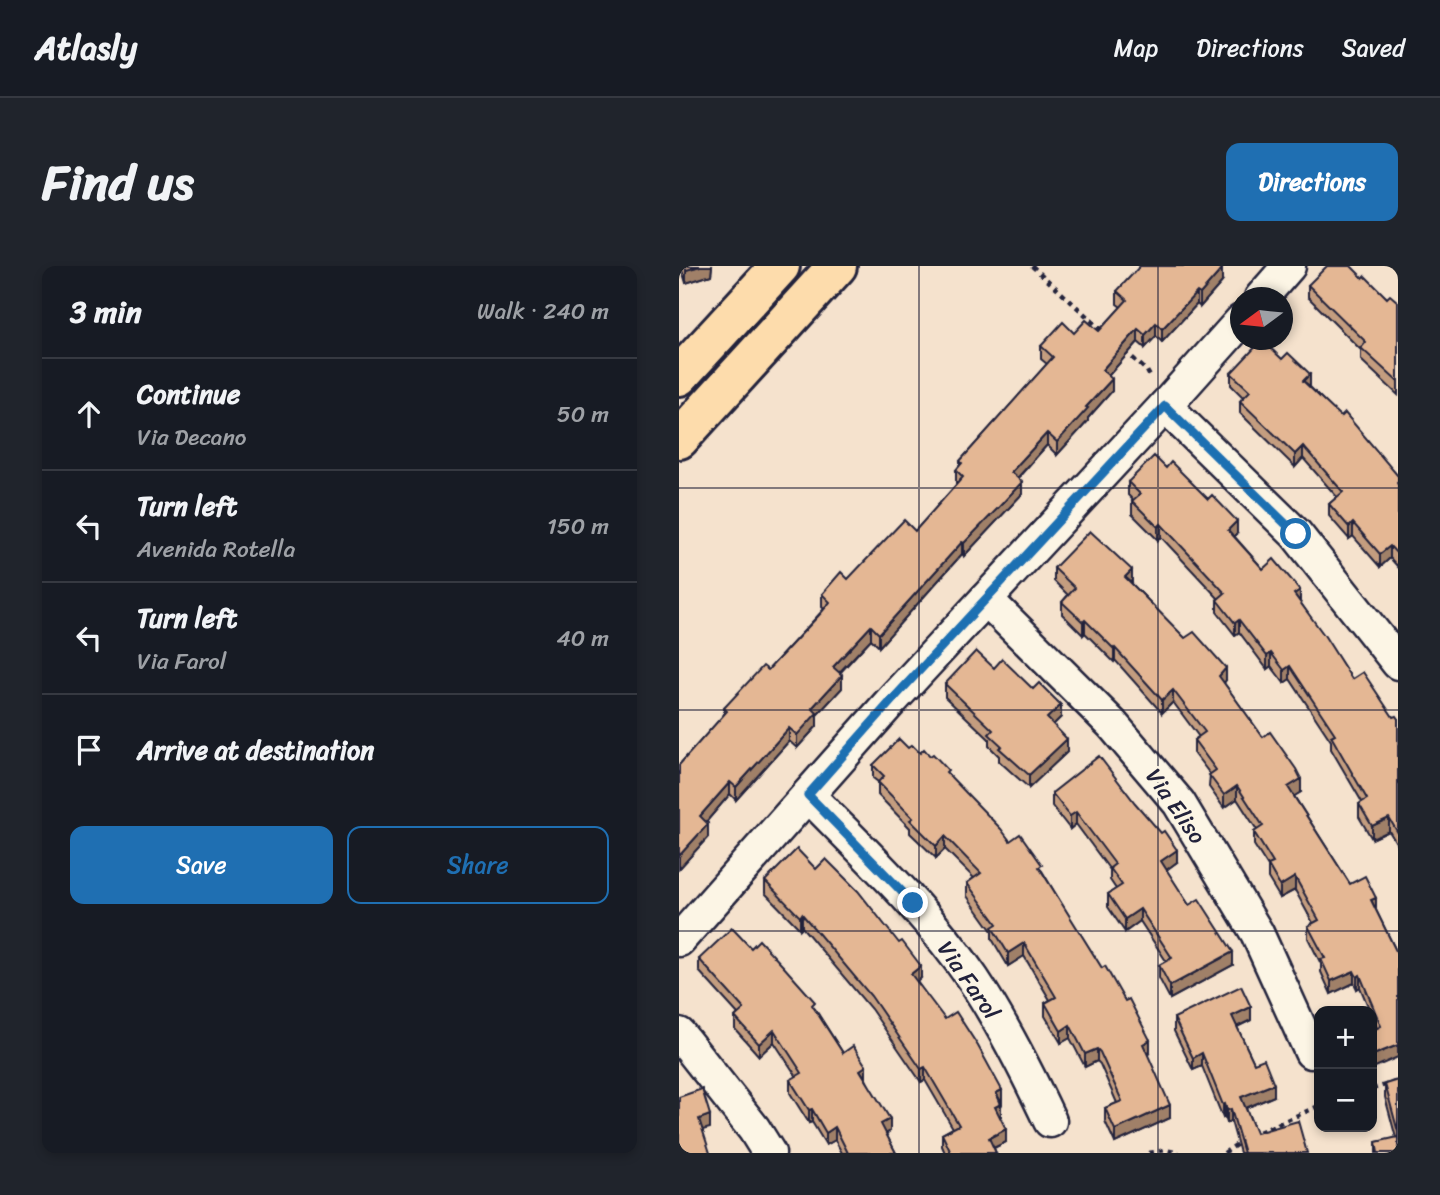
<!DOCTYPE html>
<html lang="en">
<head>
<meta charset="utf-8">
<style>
  body { margin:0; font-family:Sriracha,sans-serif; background:#20242c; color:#f1f3f6 }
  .controls { position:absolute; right:21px; bottom:21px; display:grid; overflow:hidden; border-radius:14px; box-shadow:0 4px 10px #0003 }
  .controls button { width:63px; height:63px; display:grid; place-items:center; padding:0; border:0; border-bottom:2px solid #363941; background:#171b24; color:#f1f3f6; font:35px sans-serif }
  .compass { position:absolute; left:551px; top:21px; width:63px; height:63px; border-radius:50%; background:#171b24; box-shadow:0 4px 10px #0003; rotate:255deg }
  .stop { position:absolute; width:21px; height:21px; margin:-16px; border:5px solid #1f6fb2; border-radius:50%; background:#fff }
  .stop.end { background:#1f6fb2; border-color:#fff; box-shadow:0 2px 7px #0008 }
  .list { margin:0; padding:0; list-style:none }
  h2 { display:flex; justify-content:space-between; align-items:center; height:91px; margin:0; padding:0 28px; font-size:30px }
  h2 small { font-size:23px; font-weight:400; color:#9ea1a6 }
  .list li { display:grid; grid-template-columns:46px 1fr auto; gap:21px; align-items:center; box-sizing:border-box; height:112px; padding:0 28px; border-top:2px solid #363941 }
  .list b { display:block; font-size:26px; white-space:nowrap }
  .list p { margin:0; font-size:23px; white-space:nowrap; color:#9ea1a6 }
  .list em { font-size:23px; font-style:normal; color:#9ea1a6 }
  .actions { display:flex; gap:14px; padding:21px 28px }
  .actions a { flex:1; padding:16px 0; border:2px solid #1f6fb2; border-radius:14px; text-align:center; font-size:24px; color:#1f6fb2 }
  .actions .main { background:#1f6fb2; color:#fff }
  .icon { flex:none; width:38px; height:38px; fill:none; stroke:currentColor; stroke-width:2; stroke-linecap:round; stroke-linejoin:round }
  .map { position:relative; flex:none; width:719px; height:887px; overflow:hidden; border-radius:14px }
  header { display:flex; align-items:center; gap:42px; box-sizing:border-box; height:98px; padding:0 35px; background:#171b24; border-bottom:2px solid #363941 }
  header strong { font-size:33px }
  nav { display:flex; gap:38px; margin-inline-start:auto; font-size:24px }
  .intro { display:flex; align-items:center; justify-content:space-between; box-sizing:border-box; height:168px; padding:0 42px }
  h1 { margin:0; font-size:49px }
  .button { padding:18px 32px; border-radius:14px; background:#1f6fb2; color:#fff; font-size:24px; font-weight:700 }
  main { display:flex; gap:42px; padding:0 42px }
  aside { flex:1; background:#171b24; border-radius:14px; box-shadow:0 4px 10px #0003 }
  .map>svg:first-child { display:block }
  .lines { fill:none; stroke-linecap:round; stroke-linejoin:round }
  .minor-casing { stroke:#22223b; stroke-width:37 }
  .major-casing { stroke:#22223b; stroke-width:44 }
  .path { stroke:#22223b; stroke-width:4.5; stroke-dasharray:5 5; stroke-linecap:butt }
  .minor { stroke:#fcf5e5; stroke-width:32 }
  .major { stroke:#fddcac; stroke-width:38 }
  .wall { fill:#c49d7f; stroke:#22223b; stroke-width:2 }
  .shaded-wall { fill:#a08068; stroke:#22223b; stroke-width:2 }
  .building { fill:#e4b794; stroke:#22223b; stroke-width:2 }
  .route { stroke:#1f6fb2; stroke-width:9 }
  .grid { fill:none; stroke:#22223b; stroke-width:2; stroke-opacity:0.55 }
  .labels { text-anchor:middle; stroke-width:5; stroke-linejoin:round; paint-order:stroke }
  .street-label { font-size:23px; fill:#22223b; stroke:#fcf5e5 }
</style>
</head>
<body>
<header>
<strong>Atlasly</strong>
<nav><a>Map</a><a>Directions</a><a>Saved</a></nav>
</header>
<div class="intro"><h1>Find us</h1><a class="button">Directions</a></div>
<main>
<aside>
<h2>3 min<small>Walk · 240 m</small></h2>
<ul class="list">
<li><svg class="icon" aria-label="ahead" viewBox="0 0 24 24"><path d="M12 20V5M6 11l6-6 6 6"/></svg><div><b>Continue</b><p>Via Decano</p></div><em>50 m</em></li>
<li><svg class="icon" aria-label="left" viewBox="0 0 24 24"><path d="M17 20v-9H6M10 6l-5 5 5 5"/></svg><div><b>Turn left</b><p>Avenida Rotella</p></div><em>150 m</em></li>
<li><svg class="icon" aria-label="left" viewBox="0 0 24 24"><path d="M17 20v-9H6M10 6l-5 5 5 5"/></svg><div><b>Turn left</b><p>Via Farol</p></div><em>40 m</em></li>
<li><svg class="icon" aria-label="arrive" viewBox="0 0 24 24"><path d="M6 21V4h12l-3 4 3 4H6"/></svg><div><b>Arrive at destination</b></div></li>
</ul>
<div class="actions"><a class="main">Save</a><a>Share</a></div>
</aside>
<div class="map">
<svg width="719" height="887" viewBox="0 0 719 887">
  <rect width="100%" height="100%" fill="#f5e2cd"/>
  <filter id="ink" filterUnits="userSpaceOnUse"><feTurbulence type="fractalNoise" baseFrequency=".0143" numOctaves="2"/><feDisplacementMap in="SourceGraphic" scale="14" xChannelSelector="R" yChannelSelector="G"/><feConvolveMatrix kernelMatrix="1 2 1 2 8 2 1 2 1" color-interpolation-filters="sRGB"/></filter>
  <g filter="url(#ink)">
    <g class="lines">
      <!-- minor casing -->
      <g class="minor-casing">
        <g id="minor">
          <polyline points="582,32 610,0"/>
          <polyline points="486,140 617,268 719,397"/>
          <polyline points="307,333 433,458 500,537 578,667 632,786"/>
          <path d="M129 529C186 588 248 645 294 713 324 758 348 806 371 855"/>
          <polyline points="0,674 214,433 486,140 562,55"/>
          <polyline points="0,768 75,863 90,887"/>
        </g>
      </g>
      <!-- major casing -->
      <g class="major-casing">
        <g id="major">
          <polyline points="0,110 101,0"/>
          <polyline points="0,173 158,0"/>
        </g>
      </g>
      <!-- path -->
      <g class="path">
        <polyline points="353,0 424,65"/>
        <polyline points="446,85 468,105 473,114"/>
        <polyline points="693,823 719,815"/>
        <polyline points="580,866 640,840"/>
        <polyline points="470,887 487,884 500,887"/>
        <polyline points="545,887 563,875"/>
      </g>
      <!-- minor -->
      <use href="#minor" class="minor"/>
      <!-- major -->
      <use href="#major" class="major"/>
    </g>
    <!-- wall -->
    <g class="wall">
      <polygon points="0,0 33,0 32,9 7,17 3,4"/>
      <polygon points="684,12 708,32 719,36 719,129 682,94 682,84 629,31 629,19"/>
      <polygon points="543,16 521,41 518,38 483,76 477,70 466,82 459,76 429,110 433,125 409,152 409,155 378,189 368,179 339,212 343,228 285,290 283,288 200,381 192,373 161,407 163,422 138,449 138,460 118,482 110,475 57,534 51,528 27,556 29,571 0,603 0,499 45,449 45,442 89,404 145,343 143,341 143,328 169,313 236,265 278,218 277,217 277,204 281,199 281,195 368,98 362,93 362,80 395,67 420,65 442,41 438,38 438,25"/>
      <polygon points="552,107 631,121 719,210 719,301 711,292 701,301 674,270 670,273 650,250 650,238 658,231 624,192 616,201 561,147 561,135 564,131 552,119"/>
      <polygon points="449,216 558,268 555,270 584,303 621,336 673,413 714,451 719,453 719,580 710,565 693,573 680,551 680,538 683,536 652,483 652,475 611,413 605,417 592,400 588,403 560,366 556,369 538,346 538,334 539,332 482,271 479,274 453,248 453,235 454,234 449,229"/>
      <polygon points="375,302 452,317 547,414 545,417 622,526 615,530 671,618 697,644 719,689 694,802 693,800 693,765 698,762 693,750 693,745 691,745 681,721 678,723 675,717 652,728 642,706 642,698 629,672 629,660 634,657 616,624 601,632 589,612 589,601 575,579 575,566 578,564 558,533 545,542 530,521 531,508 515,487 515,474 520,471 494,436 483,447 436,394 435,396 406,367 404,369 383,348 383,336 389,329 375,315"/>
      <polygon points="315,402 382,451 374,459 388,486 350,522 320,495 320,490 310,480 310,473 266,431 266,418"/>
      <polygon points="229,482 241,487 269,509 331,575 363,605 471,787 468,788 491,852 436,877 426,855 426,842 438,837 421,798 418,795 406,801 391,772 382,777 366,750 366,737 371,734 345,690 329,700 313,673 313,665 288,630 288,617 295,612 266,583 257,592 231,567 231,562 199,529 199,516 194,512 194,499"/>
      <polygon points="373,527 498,596 487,604 510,639 554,699 491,733 480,712 480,699 487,695 461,655 446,666 429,641 429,628 437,623 431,614 431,604 397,558 391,563 373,540"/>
      <polygon points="86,615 242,712 238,716 322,837 322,850 321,851 327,876 315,882 317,887 266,887 263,880 263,868 274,862 246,814 242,816 192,743 123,661 121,663 86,627"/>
      <polygon points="72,682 136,743 164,787 187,813 211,865 207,868 217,887 163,887 156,874 147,879 133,856 130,857 111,827 111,814 118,811 95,776 80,790 56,763 56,751 59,748 20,705 20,693"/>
      <polygon points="495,752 572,754 558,761 575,797 595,830 567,842 577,867 628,887 561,887 552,855 548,857 546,851 544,852 523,800 514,804 495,765"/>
      <polygon points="719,814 719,887 697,887 697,876 717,872 706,831 706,818"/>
    </g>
    <!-- shaded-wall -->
    <g class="shaded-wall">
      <polygon points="21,0 33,0 32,9 7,17 7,4"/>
      <polygon points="543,3 543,16 521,41 521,28"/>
      <polygon points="518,26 518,38 483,76 483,63"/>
      <polygon points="477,57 477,70 466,82 466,69"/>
      <polygon points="459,63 459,76 423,117 423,104"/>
      <polygon points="631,108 631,120 624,115"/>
      <polygon points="433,113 433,125 409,152 409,155 378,189 378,176 407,141"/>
      <polygon points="368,167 368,179 332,219 332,206"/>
      <polygon points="624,180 624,192 616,201 616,188"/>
      <polygon points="343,216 343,228 285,290 285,277"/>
      <polygon points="558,255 558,268 549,276 549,264"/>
      <polygon points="674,257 674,270 670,273 670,261"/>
      <polygon points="482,258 482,271 479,274 479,261"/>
      <polygon points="283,276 283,288 200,381 200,368"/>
      <polygon points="711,280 711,292 701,301 701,288"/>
      <polygon points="453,304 453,317 446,311"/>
      <polygon points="621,324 621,336 615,328"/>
      <polygon points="406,354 406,367 404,369 404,356"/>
      <polygon points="560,354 560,366 556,369 556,357"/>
      <polygon points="192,360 192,373 154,413 154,401"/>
      <polygon points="436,382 436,394 435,396 435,383"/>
      <polygon points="592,387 592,400 588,403 588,390"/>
      <polygon points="611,400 611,413 605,417 605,404"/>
      <polygon points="547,402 547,414 540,423 540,410"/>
      <polygon points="163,409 163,422 138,449 138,460 118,482 118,469 133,442"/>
      <polygon points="494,424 494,436 483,447 483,434"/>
      <polygon points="382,439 382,451 368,465 368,452"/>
      <polygon points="110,462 110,475 57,534 57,521"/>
      <polygon points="388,473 388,486 350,522 350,509"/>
      <polygon points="622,513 622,526 609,534 609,521"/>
      <polygon points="51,516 51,528 21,563 21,550"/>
      <polygon points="558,520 558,533 545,542 545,529"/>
      <polygon points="397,546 397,558 391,563 391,550"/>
      <polygon points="710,552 710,565 693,573 693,560"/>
      <polygon points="29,558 29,571 0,603 0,590"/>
      <polygon points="266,570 266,583 257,592 257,580"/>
      <polygon points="498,584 498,596 482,608 482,595"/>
      <polygon points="616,611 616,624 601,632 601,620"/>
      <polygon points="697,632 697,644 692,634"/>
      <polygon points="461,643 461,655 446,666 446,653"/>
      <polygon points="123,648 123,661 121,663 121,651"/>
      <polygon points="345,677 345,690 329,700 329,687"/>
      <polygon points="554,686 554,699 491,733 491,720"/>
      <polygon points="242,700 242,712 232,720 232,708"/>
      <polygon points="675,705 675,717 652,728 652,715"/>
      <polygon points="681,709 681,721 678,723 678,711"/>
      <polygon points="572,741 572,754 553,763 553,750"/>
      <polygon points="391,759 391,772 382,777 382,765"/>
      <polygon points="95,764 95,776 80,790 80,778"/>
      <polygon points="471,774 471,787 464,790 464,778"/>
      <polygon points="719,779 719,791 694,802 694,789"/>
      <polygon points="418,783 418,795 406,801 406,788"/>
      <polygon points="523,787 523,800 514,804 514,792"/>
      <polygon points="187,800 187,813 181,804"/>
      <polygon points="246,801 246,814 242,816 242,803"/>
      <polygon points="595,818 595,830 562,844 562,831"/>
      <polygon points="323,824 323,837 317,827"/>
      <polygon points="322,838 322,850 316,854 316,841"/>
      <polygon points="546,838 546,851 544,852 544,839"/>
      <polygon points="491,839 491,852 436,877 436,864"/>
      <polygon points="133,843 133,856 130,857 130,844"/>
      <polygon points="552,843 552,855 548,857 548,844"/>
      <polygon points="31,849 31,862 20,865 20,853"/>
      <polygon points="211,853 211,865 202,871 202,858"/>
      <polygon points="156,861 156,874 147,879 147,867"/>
      <polygon points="327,863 327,876 310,884 310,872"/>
    </g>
    <!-- building -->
    <g class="building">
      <polygon points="6,0 21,0 7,4"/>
      <polygon points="461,0 539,0 543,3 521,28 518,26 483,63 477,57 466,69 459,63 423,104 433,113 407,141 409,142 378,176 368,167 332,206 343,216 320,241 285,277 283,276 200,368 192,360 154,401 163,409 133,442 138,447 118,469 110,462 57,521 51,516 21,550 29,558 0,590 0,499 48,445 45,442 84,400 89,404 142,347 151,336 143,328 162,306 169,313 225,254 236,265 284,211 277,204 283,197 281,195 374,91 362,80 384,56 395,67 407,54 420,65 448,34 438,25"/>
      <polygon points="648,0 672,0 684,12 686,10 708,32 711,29 719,36 719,116 682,82 687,76 629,19"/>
      <polygon points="583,74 603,93 609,87 631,108 624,115 662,151 666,147 719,210 719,216 718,217 719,219 719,289 711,280 701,288 674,257 670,261 650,238 664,226 624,180 616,188 561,135 571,125 552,107"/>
      <polygon points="475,190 487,202 492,196 529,233 533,229 558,255 549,264 584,303 595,293 621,324 615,328 645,369 673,413 684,406 714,451 717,450 719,453 719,567 710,552 693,560 680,538 688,533 652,470 656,468 611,400 605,404 592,387 588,390 560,354 556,357 538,334 546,327 482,258 479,261 453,235 461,228 449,216"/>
      <polygon points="411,265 453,304 446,311 506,372 515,366 547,402 540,410 584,471 591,466 617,503 622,513 609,521 671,618 686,610 697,632 692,634 719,689 719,779 694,789 693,787 693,765 702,760 681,709 678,711 675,705 652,715 642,693 646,692 629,660 640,654 616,611 601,620 589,599 594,597 575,566 584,560 558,520 545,529 530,509 537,504 515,474 526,466 494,424 483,434 436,382 435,383 406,354 404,356 383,336 396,322 375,302"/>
      <polygon points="297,385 315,402 323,393 354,423 360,417 382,439 368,452 388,473 350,509 320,482 323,480 310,468 314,464 266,418"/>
      <polygon points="220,473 229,482 233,479 241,487 245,483 251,490 254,488 269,504 267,506 322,563 331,575 341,568 363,599 360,601 423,702 426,700 446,735 450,733 471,774 464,778 491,839 436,864 426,842 443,835 421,786 418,783 406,788 391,759 382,765 366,737 377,731 345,677 329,687 313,661 318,658 288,617 302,607 266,570 257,580 231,554 234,552 199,516 205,510 194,499"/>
      <polygon points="420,490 456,537 482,567 485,565 498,584 482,595 510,639 520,633 554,686 491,720 480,699 493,692 461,643 446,653 429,628 443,619 431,602 436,598 397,546 391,550 373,527"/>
      <polygon points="118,583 137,603 147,593 179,625 220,677 223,675 242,700 232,708 266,753 277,746 299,780 323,824 317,827 322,838 316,841 327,863 310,872 317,887 272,887 263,868 280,859 246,801 242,803 192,730 123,648 121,651 86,615"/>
      <polygon points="53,662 72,682 80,674 104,700 136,736 133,739 164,787 174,780 187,800 181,804 211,853 202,858 217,887 169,887 156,861 147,867 133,843 130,844 111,814 123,807 95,764 80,778 56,751 65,743 20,693"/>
      <polygon points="562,720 572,741 553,750 575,797 585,793 595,818 562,831 577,867 619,855 628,887 565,887 552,843 548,844 546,838 544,839 523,787 514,792 495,752"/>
      <polygon points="719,814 719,866 706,818"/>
      <polygon points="23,823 31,849 20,853 31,887 0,887 0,831"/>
      <polygon points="719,871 719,887 699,887 697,876"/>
    </g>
  </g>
  <g class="lines" filter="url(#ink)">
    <!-- route -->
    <polyline class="route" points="234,637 129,529 214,433 486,140 617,268"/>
  </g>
  <!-- grid -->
  <path class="grid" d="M240 0V887M479 0V887M0 222H719M0 444H719M0 665H719"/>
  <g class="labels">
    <!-- street labels -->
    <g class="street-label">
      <text transform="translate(497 540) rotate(55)" y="8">Via Eliso</text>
      <text transform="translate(290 714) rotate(55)" y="8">Via Farol</text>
    </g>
  </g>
</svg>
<div class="controls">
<button>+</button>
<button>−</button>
</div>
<svg class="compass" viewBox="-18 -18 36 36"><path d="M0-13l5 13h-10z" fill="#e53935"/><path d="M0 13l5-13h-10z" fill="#9ea1a6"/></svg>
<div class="stop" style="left:617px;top:268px"></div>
<div class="stop end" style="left:234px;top:637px"></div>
</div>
</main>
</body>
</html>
